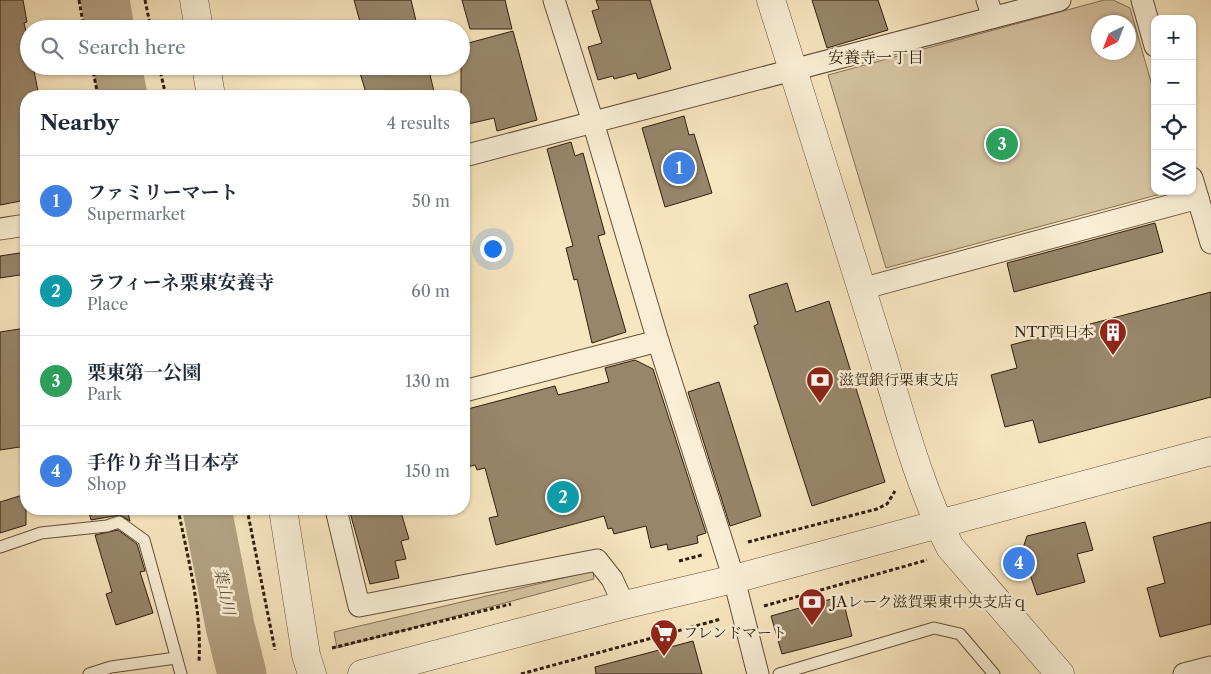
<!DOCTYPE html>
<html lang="en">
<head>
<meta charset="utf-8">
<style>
  body { margin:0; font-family:"Libre Caslon Text","Noto Serif JP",serif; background:#f6f6f7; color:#1f2937 }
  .controls { position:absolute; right:15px; top:15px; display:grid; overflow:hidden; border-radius:10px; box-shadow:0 1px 4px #0004 }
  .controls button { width:45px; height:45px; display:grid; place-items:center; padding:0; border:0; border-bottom:1px solid #e0e1e3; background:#fff; color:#1f2937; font:25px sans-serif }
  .compass { position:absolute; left:1091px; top:15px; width:45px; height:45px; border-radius:50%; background:#fff; box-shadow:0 1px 4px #0004; rotate:222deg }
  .you { position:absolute; left:492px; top:248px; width:18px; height:18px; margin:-12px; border:4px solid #fff; border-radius:50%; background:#1a73e8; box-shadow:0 0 0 8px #1a73e833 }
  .badge { display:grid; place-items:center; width:32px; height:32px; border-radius:50%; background:#8f2418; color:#fff; font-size:16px; font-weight:700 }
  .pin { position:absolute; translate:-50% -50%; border:2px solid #fff; box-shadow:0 1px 5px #0006 }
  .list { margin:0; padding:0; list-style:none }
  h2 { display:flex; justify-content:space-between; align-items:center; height:65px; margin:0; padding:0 20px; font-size:21px }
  h2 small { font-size:16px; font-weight:400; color:#747a83 }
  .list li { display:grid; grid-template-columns:32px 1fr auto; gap:15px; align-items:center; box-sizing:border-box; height:90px; padding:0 20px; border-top:1px solid #e0e1e3 }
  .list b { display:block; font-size:19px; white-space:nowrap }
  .list p { margin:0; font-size:16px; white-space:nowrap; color:#747a83 }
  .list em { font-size:16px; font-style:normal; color:#747a83 }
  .icon { flex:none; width:28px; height:28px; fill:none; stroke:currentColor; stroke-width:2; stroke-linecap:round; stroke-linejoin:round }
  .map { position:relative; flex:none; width:1211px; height:674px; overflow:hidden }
  .search { position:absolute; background:#fff; box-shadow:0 1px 4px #0004; left:20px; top:20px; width:450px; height:55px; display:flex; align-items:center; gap:12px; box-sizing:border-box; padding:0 18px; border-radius:28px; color:#747a83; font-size:19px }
  .panel { position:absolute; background:#fff; box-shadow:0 1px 4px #0004; left:20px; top:90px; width:450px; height:425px; border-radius:20px }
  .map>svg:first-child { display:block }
  .green { fill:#d6c4a2; stroke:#837058; fill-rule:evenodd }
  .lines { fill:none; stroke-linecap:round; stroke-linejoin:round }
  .river { stroke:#b4a283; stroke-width:49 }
  .building { fill:#98866b; stroke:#301d0e }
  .service-casing { stroke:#624f3a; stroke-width:13 }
  .minor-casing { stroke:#624f3a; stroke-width:23 }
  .tertiary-casing { stroke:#624f3a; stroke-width:29 }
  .path { stroke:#301d0e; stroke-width:3; stroke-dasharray:4 2.5; stroke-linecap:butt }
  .service { stroke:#faefd6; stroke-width:11 }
  .minor { stroke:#faefd6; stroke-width:21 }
  .tertiary { stroke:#faefd6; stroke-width:28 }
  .labels { text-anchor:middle; stroke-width:5; stroke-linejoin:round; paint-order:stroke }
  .poi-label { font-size:15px; fill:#301d0e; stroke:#faefd6; text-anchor:start }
  .neighbourhood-label { font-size:16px; fill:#301d0e; stroke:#faefd6 }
  .water-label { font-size:16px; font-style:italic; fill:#65523d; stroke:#faefd6 }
</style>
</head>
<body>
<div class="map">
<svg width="1211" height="674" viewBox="0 0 1211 674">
  <rect width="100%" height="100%" fill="#f8e6c0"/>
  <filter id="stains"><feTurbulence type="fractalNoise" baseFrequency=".004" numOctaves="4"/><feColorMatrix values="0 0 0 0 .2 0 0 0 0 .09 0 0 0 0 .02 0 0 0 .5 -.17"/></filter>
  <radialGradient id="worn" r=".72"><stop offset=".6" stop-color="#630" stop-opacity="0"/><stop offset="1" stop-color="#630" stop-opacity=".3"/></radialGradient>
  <!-- green -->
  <g class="green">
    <path d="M1104 0H1113L1130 8 1155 96V191L1168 192 886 268 828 75ZM1098 22H1128V52H1098Z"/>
    <polygon points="593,571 594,579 337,648 334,632"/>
  </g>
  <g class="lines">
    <!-- river -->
    <g class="river">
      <polyline points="105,0 110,29"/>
      <polyline points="117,66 123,96"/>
      <polyline points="207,509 230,626 242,674"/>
    </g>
  </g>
  <!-- building -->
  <g class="building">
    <polygon points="0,0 23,0 27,22 24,23 29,44 29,66 33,66 39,96 26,96 26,200 0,205"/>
    <polygon points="354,0 411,0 418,29 362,29"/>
    <polygon points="462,0 505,0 512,29 470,29"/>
    <polygon points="596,0 650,0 671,69 638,79 636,73 614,79 613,76 598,80 588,47 602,43 592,11 599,9"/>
    <polygon points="812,0 878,0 888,30 827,48"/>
    <polygon points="513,31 537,120 497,131 494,118 464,125 464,96 461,96 461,45"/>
    <polygon points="383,66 428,66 435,96 367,96 360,73"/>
    <polygon points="684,116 689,135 694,134 712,193 665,207 642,128"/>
    <polygon points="571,142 575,156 583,153 605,234 598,236 626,332 592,343 577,279 574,280 566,248 573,246 547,149"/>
    <polygon points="1155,223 1163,252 1014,292 1007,263"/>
    <polygon points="26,252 26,274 0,278 0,256"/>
    <polygon points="787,283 796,312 829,301 885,482 812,506 754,326 758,324 749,295"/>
    <polygon points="1211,292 1211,397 1039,443 1033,420 1005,427 991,375 1017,368 1011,345"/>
    <polygon points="26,328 26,446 0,450 0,332"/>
    <polygon points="635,360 653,369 706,533 697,536 698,543 668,550 667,544 651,548 646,526 614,534 612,528 608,529 604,516 496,545 489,518 498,516 485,468 477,470 475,465 464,468 464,410 555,386 558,395 609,382 605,368"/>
    <polygon points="719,382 761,516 730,526 688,392"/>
    <polygon points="26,494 26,525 0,533 0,502"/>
    <polygon points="88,509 127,509 130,521 120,515 91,520"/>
    <polygon points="349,509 400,509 409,539 401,541 406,559 395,561 399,578 370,584"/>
    <polygon points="1085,522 1093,550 1077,554 1085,582 1037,595 1022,551 1027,536"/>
    <polygon points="1211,522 1211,624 1160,637 1147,588 1165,583 1153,537"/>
    <polygon points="118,530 137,544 145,571 140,572 153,613 116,625 106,594 112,592 95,535"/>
    <polygon points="842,596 852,636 782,654 771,616"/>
    <polygon points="693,641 702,674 596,674 595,667"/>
  </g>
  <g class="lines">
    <!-- service casing -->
    <g class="service-casing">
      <g id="service">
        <polyline points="0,547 41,533 107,526 119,522 144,540 181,674"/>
        <polyline points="89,674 111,667 176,658"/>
        <polyline points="779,674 934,628 960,634 994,674"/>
      </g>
    </g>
    <!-- minor casing -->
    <g class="minor-casing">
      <g id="minor">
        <polyline points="554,0 593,122 658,341 734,579 758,674"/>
        <polyline points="987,0 993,17"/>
        <polyline points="1142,0 1155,46"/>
        <polyline points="464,156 1060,0"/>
        <polyline points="1192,178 1211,243"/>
        <polyline points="0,229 26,225"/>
        <polyline points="861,289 1198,198"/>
        <polyline points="464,391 658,341"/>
        <polyline points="336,509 359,606 597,560 612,579 624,605"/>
        <polyline points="1184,674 1211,667"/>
      </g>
    </g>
    <!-- tertiary casing -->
    <g class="tertiary-casing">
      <g id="tertiary">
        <polyline points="194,0 199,29"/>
        <path d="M771 0C809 118 844 236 882 354 902 419 919 486 950 547L1060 674"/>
        <polyline points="206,66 211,96"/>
        <polyline points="283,509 306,655 312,674"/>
        <polyline points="362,674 624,605 734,579 1211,451"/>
      </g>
    </g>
    <!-- path -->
    <g class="path">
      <polyline points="79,0 84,29"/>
      <polyline points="145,0 151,29"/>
      <polyline points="92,66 98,96"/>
      <polyline points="159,66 166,96"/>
      <path d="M178 509C188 559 202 610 199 661"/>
      <polyline points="247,509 275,650"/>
      <polyline points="748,542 877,509 887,504 895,491"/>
      <polyline points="679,561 702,555"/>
      <polyline points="764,606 927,560"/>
      <polyline points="332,648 511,604"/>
      <polyline points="521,674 721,619"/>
    </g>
    <!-- service -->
    <use href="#service" class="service"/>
    <!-- minor -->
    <use href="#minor" class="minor"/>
    <!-- tertiary -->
    <use href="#tertiary" class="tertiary"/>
  </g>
  <!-- icons -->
  <defs>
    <g id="building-pin" transform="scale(1.4375)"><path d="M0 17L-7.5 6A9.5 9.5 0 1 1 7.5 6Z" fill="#8f2418" stroke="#faefd6"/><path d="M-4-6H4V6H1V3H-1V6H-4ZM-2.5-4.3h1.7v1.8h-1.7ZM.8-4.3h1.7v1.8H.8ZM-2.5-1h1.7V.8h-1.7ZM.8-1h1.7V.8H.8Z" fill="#fff"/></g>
    <g id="bank-pin" transform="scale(1.4375)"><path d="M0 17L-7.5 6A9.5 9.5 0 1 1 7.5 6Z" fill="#8f2418" stroke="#faefd6"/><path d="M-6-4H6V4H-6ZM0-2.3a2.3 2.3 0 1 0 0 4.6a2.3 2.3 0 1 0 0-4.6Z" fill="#fff"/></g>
    <g id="supermarket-pin" transform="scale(1.4375)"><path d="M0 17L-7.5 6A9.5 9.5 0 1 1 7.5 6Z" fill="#8f2418" stroke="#faefd6"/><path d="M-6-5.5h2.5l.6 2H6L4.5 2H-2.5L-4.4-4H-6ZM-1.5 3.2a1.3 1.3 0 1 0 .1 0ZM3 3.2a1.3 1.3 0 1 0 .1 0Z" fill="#fff"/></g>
  </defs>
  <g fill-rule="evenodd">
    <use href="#building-pin" x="1113" y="332"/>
    <use href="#bank-pin" x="820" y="380"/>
    <use href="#bank-pin" x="812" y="602"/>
    <use href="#supermarket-pin" x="664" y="633"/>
  </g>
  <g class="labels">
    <!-- poi labels -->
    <g class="poi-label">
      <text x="1094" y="337" text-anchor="end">NTT西日本</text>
      <text x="839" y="385">滋賀銀行栗東支店</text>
      <text x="831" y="607">JAレーク滋賀栗東中央支店ｑ</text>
      <text x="683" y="638">フレンドマート</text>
    </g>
    <!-- neighbourhood labels -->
    <g class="neighbourhood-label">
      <text x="876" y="63">安養寺一丁目</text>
    </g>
    <!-- water labels -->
    <g class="water-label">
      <text transform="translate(225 591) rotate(78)" y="6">葉山川</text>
    </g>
  </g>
  <rect width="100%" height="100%" filter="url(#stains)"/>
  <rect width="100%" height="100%" fill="url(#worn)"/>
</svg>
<div class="controls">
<button>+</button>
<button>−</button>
<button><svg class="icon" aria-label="locate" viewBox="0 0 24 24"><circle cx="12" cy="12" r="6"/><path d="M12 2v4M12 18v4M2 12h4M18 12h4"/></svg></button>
<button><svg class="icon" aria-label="layers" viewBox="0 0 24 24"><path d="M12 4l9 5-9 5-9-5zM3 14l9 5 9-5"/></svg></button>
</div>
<svg class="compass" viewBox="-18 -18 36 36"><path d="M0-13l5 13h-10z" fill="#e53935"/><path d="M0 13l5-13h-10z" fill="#747a83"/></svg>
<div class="you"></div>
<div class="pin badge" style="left:679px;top:168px;background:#3f7fe0">1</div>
<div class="pin badge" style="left:563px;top:497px;background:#0f9aa8">2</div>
<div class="pin badge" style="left:1002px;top:144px;background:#2e9e5b">3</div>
<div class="pin badge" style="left:1019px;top:563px;background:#3f7fe0">4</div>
<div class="search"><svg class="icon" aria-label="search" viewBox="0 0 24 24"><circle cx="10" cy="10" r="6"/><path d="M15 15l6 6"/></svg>Search here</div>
<section class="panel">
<h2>Nearby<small>4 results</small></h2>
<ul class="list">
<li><span class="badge" style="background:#3f7fe0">1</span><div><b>ファミリーマート</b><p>Supermarket</p></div><em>50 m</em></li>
<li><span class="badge" style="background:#0f9aa8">2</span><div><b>ラフィーネ栗東安養寺</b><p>Place</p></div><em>60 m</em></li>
<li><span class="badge" style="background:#2e9e5b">3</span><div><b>栗東第一公園</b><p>Park</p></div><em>130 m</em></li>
<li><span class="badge" style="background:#3f7fe0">4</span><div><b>手作り弁当日本亭</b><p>Shop</p></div><em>150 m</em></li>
</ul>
</section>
</div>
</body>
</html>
